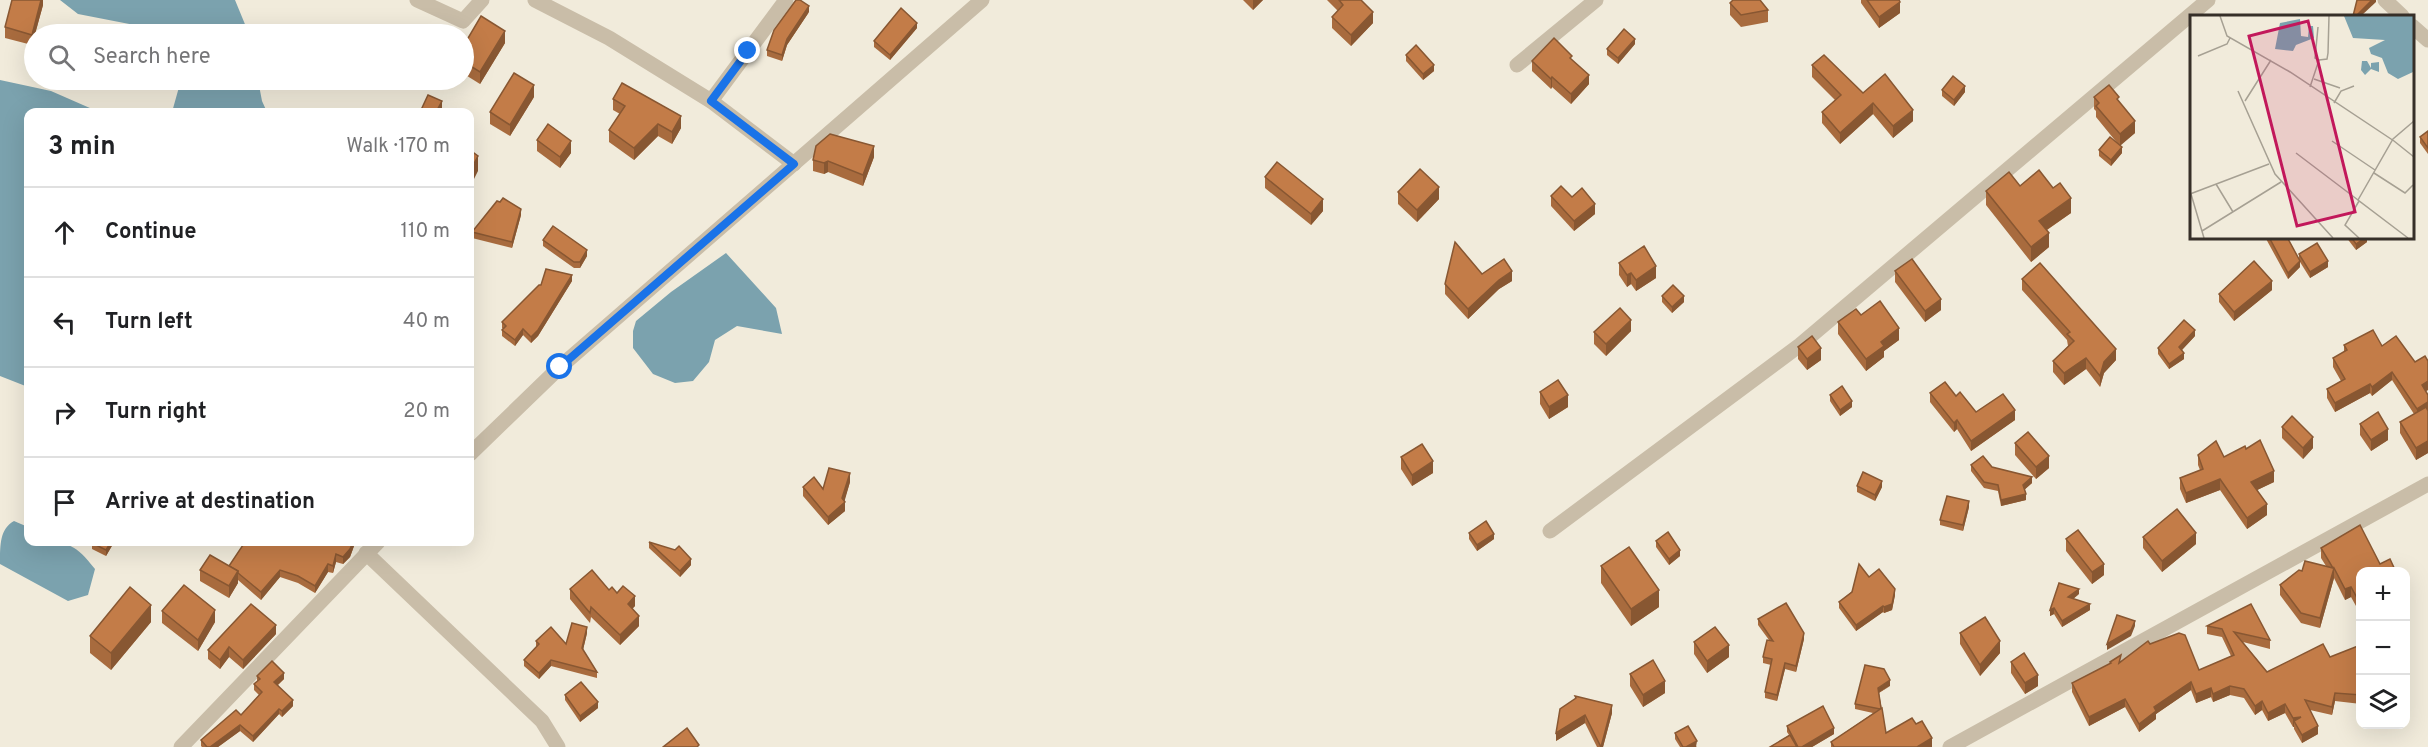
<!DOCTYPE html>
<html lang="en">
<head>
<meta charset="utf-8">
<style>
  body { margin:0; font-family:Overpass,sans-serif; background:#f2f2f2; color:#202124 }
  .controls { position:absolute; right:18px; bottom:18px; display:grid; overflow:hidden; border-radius:12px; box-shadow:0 6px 24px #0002 }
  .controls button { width:54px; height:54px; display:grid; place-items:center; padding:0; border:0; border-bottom:2px solid #e0e0e0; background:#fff; color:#202124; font:30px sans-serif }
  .stop { position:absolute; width:18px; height:18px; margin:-14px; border:4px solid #1a73e8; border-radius:50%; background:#fff }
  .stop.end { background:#1a73e8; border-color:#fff; box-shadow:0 2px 6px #0008 }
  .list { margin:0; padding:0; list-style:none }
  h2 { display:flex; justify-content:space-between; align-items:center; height:78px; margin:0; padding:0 24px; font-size:26px }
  h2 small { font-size:20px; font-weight:400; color:#757577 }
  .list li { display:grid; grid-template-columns:39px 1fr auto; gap:18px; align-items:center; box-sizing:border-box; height:90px; padding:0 24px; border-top:2px solid #e0e0e0 }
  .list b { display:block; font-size:22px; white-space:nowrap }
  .list em { font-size:20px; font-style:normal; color:#757577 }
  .icon { flex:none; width:33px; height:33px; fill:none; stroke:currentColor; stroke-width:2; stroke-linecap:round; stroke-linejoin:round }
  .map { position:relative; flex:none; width:2428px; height:747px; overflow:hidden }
  .search { position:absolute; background:#fff; box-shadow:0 6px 24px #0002; left:24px; top:24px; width:450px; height:66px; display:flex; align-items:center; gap:15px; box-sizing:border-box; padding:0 21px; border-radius:33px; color:#757577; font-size:22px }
  .panel { position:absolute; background:#fff; box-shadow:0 6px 24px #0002; left:24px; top:108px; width:450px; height:438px; border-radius:12px }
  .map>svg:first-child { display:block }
  .water { fill:#7ba2ae }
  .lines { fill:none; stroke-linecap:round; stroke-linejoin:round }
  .minor { stroke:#c9bda8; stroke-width:15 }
  .tertiary { stroke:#c9bda8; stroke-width:15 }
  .wall { fill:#a86b3e }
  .shaded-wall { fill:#885732 }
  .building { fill:#c37c48; stroke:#885732; stroke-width:1.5 }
  .route { stroke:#1a73e8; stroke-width:8 }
  .inset-road { fill:none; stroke:#a6a093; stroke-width:1.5 }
  .view { fill:#c2185b; fill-opacity:0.15; stroke:#c2185b; stroke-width:3 }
  .inset-edge { fill:none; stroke:#362f28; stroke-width:3 }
</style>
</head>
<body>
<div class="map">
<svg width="2428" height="747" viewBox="0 0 2428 747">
  <rect width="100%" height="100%" fill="#f1ebdb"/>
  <!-- water -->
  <g class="water">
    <polygon points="60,0 235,0 249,34 166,34 155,29 78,14"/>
    <polygon points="0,80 51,91 99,112 28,112 28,387 0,376"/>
    <polygon points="181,80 258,80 262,101 267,112 172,112"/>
    <polygon points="726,253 776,308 782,334 737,326 715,340 709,362 693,381 675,383 653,374 633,348 633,331 636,321 671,292"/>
    <path d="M14 521 28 527V542C64 542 72 539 95 569L88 595 68 601 0 564C0 544 0 529 14 521Z"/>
  </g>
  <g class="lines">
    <!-- minor -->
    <g class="minor">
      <polyline points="417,0 463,21 482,0"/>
      <polyline points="535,0 609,38 711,101 794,164"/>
      <polyline points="2385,0 2402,16"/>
      <polyline points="2412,26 2428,40"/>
      <polyline points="1517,65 1596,0"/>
      <polyline points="711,101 786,0"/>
      <polyline points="1550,531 1800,345 2208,0"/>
      <polyline points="366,553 542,721 558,747"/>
      <polyline points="1950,747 2428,484"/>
    </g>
    <!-- tertiary -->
    <g class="tertiary">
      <polyline points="470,454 560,367 982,0"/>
      <polyline points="181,747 378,542"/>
    </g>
  </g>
  <!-- wall -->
  <g class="wall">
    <polygon points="43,0 43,5 32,45 5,38 5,27"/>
    <polygon points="1243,0 1263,0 1253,10"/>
    <polygon points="1327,0 1361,0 1373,23 1351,46 1332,28 1332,17 1338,11"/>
    <polygon points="1861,0 1899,0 1900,13 1879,28 1861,3"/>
    <polygon points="1730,3 1768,10 1768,22 1741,27 1730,15"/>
    <polygon points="809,12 787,45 782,61 767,56 767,50"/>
    <polygon points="917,28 890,60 874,47 874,41"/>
    <polygon points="505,43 480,84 464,74 464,45"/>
    <polygon points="1635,44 1618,64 1607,55 1607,49"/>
    <polygon points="1406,55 1434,71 1423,80 1406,61"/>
    <polygon points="1572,60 1589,84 1571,104 1552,87 1551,89 1532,71 1532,61"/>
    <polygon points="1812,65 1863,93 1913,121 1893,138 1873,114 1840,144 1822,123 1822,112 1835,100 1812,77"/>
    <polygon points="1942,90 1965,92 1954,106 1942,96"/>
    <polygon points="534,97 510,136 490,124 490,112"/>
    <polygon points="2094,97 2119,102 2135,133 2120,145 2122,153 2111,166 2099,156 2099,150 2118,144 2096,117 2096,111 2094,109"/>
    <polygon points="613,99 681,128 672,144 658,136 634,160 609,142 609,130 620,114 613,110"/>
    <polygon points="2428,131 2428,154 2420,143 2420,137"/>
    <polygon points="537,140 571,153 560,168 537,151"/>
    <polygon points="874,157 863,186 828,172 824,174 813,171 813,160"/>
    <polygon points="1265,177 1323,211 1311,225 1265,188"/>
    <polygon points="1986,191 2071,213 2047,230 2049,247 2031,262 1986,205"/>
    <polygon points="1398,192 1439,199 1417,222 1398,204"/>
    <polygon points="1551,196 1572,197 1595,214 1574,231 1551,206"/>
    <polygon points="521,215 512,248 472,238 472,232"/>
    <polygon points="2265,237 2287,237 2299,259 2299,254 2328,267 2310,278 2300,262 2300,267 2288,279"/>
    <polygon points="2346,237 2367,237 2367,242 2356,250"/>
    <polygon points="543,240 587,256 580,268 574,268 543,246"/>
    <polygon points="1619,263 1656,278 1636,291 1631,284 1627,287 1619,275"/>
    <polygon points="1895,271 1941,310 1925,322 1895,282"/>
    <polygon points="1482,274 1512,281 1499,289 1468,319 1445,294 1445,284"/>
    <polygon points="2022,279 2116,360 2104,373 2100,387 2086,369 2064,385 2053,372 2053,361 2068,346 2067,340 2022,290"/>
    <polygon points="572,281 538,336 531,343 523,335 515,346 502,336 502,330 503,329 502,328 502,322 541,285"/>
    <polygon points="2272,290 2234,321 2219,302 2219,294"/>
    <polygon points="1662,296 1684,302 1672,313 1662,302"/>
    <polygon points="1861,315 1899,340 1884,351 1884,357 1866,371 1838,334 1838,322"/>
    <polygon points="1631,331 1606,356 1594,344 1594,332"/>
    <polygon points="2195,336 2182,350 2184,359 2169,369 2158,354 2158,348"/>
    <polygon points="2344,345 2382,346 2415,362 2428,361 2428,390 2426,391 2428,395 2428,453 2416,460 2400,433 2400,422 2414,414 2392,380 2372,396 2370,393 2335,412 2327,398 2327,389 2341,381 2333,367 2333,358 2344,352"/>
    <polygon points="1798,347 1821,360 1807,370 1798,359"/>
    <polygon points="1540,392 1568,407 1549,419 1540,404"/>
    <polygon points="1930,393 1956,396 1976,412 2015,420 1971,451 1957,429 1954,432 1930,402"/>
    <polygon points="1830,395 1852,407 1840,416 1830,401"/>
    <polygon points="2360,424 2388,440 2371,451 2360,435"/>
    <polygon points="2282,427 2313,448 2303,459 2282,438"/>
    <polygon points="2015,443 2049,468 2036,479 2015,455"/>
    <polygon points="2246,449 2274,482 2257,490 2267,515 2247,529 2220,490 2186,503 2180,489 2180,478 2200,470 2198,465 2198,455 2224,457"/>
    <polygon points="1401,457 1433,473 1412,486 1401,469"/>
    <polygon points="1971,465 1992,467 2032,483 2024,490 2026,500 2001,506 1998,491 1984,488 1971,471"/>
    <polygon points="850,482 844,501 845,511 828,525 803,496 803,487 823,489"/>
    <polygon points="1857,486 1882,487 1875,501 1857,492"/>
    <polygon points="1969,507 1963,531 1940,525 1940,520"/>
    <polygon points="1469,533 1494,539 1477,551 1469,539"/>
    <polygon points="2143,537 2196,544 2162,572 2143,548"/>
    <polygon points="2066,539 2104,575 2092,584 2066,551"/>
    <polygon points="1656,541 1680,556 1669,565 1656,547"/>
    <polygon points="83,542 113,542 113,544 106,556 92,549 92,546"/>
    <polygon points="649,542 691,565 680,577 649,548"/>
    <polygon points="354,546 350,557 343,564 336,562 333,573 328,572 315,593 298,583 280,577 261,600 238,580 238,583 229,598 200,581 200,570 229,566"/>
    <polygon points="2321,548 2380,564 2396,572 2361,572 2361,615 2351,597 2345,600 2334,578 2320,628 2301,623 2280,595 2280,585 2302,571 2326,566 2321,558"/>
    <polygon points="1601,566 1659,607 1631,626 1601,583"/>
    <polygon points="1869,577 1895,595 1892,610 1884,613 1883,612 1856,631 1839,608 1839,602"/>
    <polygon points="570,589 609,590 617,593 635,606 632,608 639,626 620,645 591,617 590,623 570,599"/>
    <polygon points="2079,594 2073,599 2090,610 2062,627 2054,614 2050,616 2050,610"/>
    <polygon points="162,611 215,622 198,651 162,623"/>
    <polygon points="1758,619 1804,639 1796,672 1785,669 1777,701 1765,698 1765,692 1771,665 1763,663 1763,657 1769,640 1758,625"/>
    <polygon points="151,622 111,670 90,653 90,636"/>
    <polygon points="2207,626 2270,640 2270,649 2243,642 2267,672 2330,657 2361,653 2361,704 2335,701 2332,715 2310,710 2318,734 2302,743 2294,729 2294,727 2293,727 2285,713 2268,721 2262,710 2255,715 2244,698 2230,695 2213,702 2211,697 2196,703 2191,690 2156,714 2156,719 2139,732 2125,707 2089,726 2072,692 2072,683 2110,664 2110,662 2121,661 2150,644 2199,670 2231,656 2222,637 2207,634"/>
    <polygon points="587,633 583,650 597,672 597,678 551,666 539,679 524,666 524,660 536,647 536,641 566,644"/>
    <polygon points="1960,633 2000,653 1980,676 1960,644"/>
    <polygon points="276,634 243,669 229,657 220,669 208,659 208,650"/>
    <polygon points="1694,642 1729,657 1707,673 1694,654"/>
    <polygon points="2011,662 2038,686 2025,694 2011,673"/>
    <polygon points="1630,674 1665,693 1643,707 1630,686"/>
    <polygon points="257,676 284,679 278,685 293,706 282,717 279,714 253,742 240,731 218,747 202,747 201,746 201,740 241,715 259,695 254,690 254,684 257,682"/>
    <polygon points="1890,686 1879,693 1886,733 1916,724 1932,747 1831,747 1831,742 1873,713 1855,709 1855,704"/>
    <polygon points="565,695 598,708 580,722 565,700"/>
    <polygon points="1575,696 1612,713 1603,747 1597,747 1585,723 1556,741 1575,699"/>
    <polygon points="1787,726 1834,734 1812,747 1770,747 1789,735 1787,732"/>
    <polygon points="1675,733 1697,747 1680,747 1675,739"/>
  </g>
  <!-- shaded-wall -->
  <g class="shaded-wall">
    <polygon points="41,0 43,0 43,5 32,45 32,35"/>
    <polygon points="1253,0 1263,0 1253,10"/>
    <polygon points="2372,0 2376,0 2376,2 2361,16 2356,16"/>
    <polygon points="1900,2 1900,13 1879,28 1879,17"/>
    <polygon points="809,6 809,12 787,45 782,61 782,55 787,39"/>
    <polygon points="1373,12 1373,23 1351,46 1351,35"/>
    <polygon points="917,23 917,28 890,60 890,55"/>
    <polygon points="505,31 505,43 480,84 480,72"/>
    <polygon points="1635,39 1635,44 1618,64 1618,58"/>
    <polygon points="1434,65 1434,71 1423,80 1423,74"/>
    <polygon points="1589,75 1589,84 1571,104 1571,94"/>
    <polygon points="1552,77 1552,87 1551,89 1551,79"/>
    <polygon points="534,85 534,97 510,136 510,125"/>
    <polygon points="1965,86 1965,92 1954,106 1954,100"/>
    <polygon points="442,101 442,112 436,112"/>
    <polygon points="1873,103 1873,114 1840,144 1840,133"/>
    <polygon points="1913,110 1913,121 1893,138 1893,126"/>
    <polygon points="681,116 681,128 672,144 672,132"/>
    <polygon points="2135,121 2135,133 2120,146 2120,134"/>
    <polygon points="658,124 658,136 634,160 634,148"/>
    <polygon points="571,141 571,153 560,168 560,157"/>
    <polygon points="874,146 874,157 863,186 863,175"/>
    <polygon points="2122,147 2122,153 2111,166 2111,160"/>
    <polygon points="478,156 478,171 470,187 470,171"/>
    <polygon points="828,161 828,172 824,174 824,163"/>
    <polygon points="1439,187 1439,199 1417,222 1417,210"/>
    <polygon points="2071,198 2071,213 2039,235 2039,221"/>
    <polygon points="1323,199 1323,211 1311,225 1311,214"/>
    <polygon points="1595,204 1595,214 1574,231 1574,221"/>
    <polygon points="521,209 521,215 512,248 512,242"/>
    <polygon points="2049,233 2049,247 2031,262 2031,247"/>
    <polygon points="2366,237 2367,237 2367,242 2356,250 2356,244"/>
    <polygon points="587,250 587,256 580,268 580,262"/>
    <polygon points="2300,261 2300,267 2288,279 2288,273"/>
    <polygon points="2328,261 2328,267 2310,278 2310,272"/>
    <polygon points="1656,266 1656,278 1636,291 1636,280"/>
    <polygon points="1512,271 1512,281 1499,289 1468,319 1468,309 1499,280"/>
    <polygon points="1631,273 1631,284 1627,287 1627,275"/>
    <polygon points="572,275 572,281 538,336 531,343 531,337"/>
    <polygon points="2272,281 2272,290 2234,321 2234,312"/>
    <polygon points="1684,296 1684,302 1672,313 1672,307"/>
    <polygon points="1941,299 1941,310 1925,322 1925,311"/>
    <polygon points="1631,320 1631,331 1606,356 1606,344"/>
    <polygon points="1899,328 1899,340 1884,351 1884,357 1866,371 1866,359 1881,342"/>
    <polygon points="523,329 523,335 515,346 515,340"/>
    <polygon points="2195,330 2195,336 2179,353 2179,347"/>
    <polygon points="1821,348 1821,360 1807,370 1807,359"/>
    <polygon points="2116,349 2116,360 2104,373 2100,387 2100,376 2104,362"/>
    <polygon points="2184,353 2184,359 2169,369 2169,364"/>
    <polygon points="2086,358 2086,369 2064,385 2064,373"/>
    <polygon points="2392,372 2392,380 2372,396 2372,387"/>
    <polygon points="2428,381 2428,390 2422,393 2422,385"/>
    <polygon points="2370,384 2370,393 2335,412 2335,403"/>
    <polygon points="1568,395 1568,407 1549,419 1549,407"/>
    <polygon points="1852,401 1852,407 1840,416 1840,410"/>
    <polygon points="2428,402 2428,411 2417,418 2417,409"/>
    <polygon points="2015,410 2015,420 1971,451 1971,441"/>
    <polygon points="1957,420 1957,429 1954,432 1954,423"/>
    <polygon points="2388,429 2388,440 2371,451 2371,440"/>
    <polygon points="2313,437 2313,448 2303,459 2303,448"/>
    <polygon points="2428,441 2428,453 2416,460 2416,448"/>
    <polygon points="2049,456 2049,468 2036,479 2036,467"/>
    <polygon points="1433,461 1433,473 1412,486 1412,475"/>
    <polygon points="2274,471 2274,482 2251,493 2251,482"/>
    <polygon points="850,473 850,482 844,503 845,502 845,511 828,525 828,517 842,498"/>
    <polygon points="2032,477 2032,483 2023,491 2023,485"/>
    <polygon points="2220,479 2220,490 2186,503 2186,493"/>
    <polygon points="1882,481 1882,487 1875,501 1875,495"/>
    <polygon points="2026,494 2026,500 2001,506 2001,500"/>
    <polygon points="1969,501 1969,507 1963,531 1963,525"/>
    <polygon points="2267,504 2267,515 2247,529 2247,518"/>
    <polygon points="2196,533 2196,544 2162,572 2162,561"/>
    <polygon points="1494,534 1494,539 1477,551 1477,545"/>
    <polygon points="111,542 113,542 113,544 106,556 106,550"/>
    <polygon points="353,542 358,542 354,546 350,557 343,564 343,557"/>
    <polygon points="1680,550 1680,556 1669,565 1669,559"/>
    <polygon points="336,554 336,562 333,573 333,566"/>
    <polygon points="691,559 691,565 680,577 680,571"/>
    <polygon points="328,564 328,572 315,593 315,586"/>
    <polygon points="2104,564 2104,575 2092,584 2092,572"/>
    <polygon points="2334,568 2334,578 2320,628 2320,618"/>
    <polygon points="280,570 280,577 261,600 261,592"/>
    <polygon points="238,571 238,583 229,598 229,586"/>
    <polygon points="2351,587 2351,597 2345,600 2345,589"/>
    <polygon points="1895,589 1895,595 1892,610 1884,613 1884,607"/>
    <polygon points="2079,589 2079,594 2068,603 2068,597"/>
    <polygon points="1659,590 1659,607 1631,626 1631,609"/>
    <polygon points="635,596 635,606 628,614 628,604"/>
    <polygon points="2090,604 2090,610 2062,627 2062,621"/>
    <polygon points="151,605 151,622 111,670 111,653"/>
    <polygon points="1883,606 1883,612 1856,631 1856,625"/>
    <polygon points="2054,608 2054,614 2050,616 2050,610"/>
    <polygon points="215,610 215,622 198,651 198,640"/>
    <polygon points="639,616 639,626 620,645 620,635"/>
    <polygon points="2135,621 2135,626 2131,636 2107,650 2107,644"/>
    <polygon points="276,625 276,634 243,669 243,660"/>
    <polygon points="2407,626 2407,636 2406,637 2406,627"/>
    <polygon points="587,627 587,633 582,654 582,648"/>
    <polygon points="1804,633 1804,639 1796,672 1796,666"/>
    <polygon points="2000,641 2000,653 1980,676 1980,665"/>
    <polygon points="1729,645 1729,657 1707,673 1707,661"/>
    <polygon points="229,647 229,657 220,669 220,660"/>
    <polygon points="551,660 551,666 539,679 539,673"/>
    <polygon points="1785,663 1785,669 1777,701 1777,695"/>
    <polygon points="284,673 284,679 274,688 274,682"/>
    <polygon points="2038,675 2038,686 2025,694 2025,683"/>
    <polygon points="1890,680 1890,686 1878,693 1878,688"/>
    <polygon points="1665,681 1665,693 1643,707 1643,695"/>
    <polygon points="2191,682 2191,690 2156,714 2156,719 2139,732 2139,724 2154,707"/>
    <polygon points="2230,686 2230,695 2213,702 2213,694"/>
    <polygon points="2211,688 2211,697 2196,703 2196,694"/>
    <polygon points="2335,693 2335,701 2332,715 2332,707"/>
    <polygon points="2125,699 2125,707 2089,726 2089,717"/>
    <polygon points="293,700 293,706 282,717 282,711"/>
    <polygon points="2262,701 2262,710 2255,715 2255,706"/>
    <polygon points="598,702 598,708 580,722 580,716"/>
    <polygon points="2285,704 2285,713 2268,721 2268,713"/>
    <polygon points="1612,705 1612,713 1603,747 1601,747"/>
    <polygon points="279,709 279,714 253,742 253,736"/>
    <polygon points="1585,715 1585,723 1556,741 1556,733"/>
    <polygon points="2301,717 2294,721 2294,727 2293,727 2293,718"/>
    <polygon points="240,725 240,731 218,747 210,747"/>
    <polygon points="2318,726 2318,734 2302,743 2302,735"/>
    <polygon points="1834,728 1834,734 1812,747 1802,747"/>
    <polygon points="1932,738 1932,747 1917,747"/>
    <polygon points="1697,741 1696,747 1686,747"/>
  </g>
  <!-- building -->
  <g class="building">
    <polygon points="12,0 41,0 32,35 5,27"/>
    <polygon points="796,0 800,0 809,6 787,39 782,55 767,50 774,30"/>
    <polygon points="1339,0 1361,0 1373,12 1351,35 1332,17 1343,5"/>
    <polygon points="1733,0 1760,0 1768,10 1741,15 1730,3"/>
    <polygon points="1867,0 1899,0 1900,2 1879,17"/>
    <polygon points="2357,0 2372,0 2356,16 2353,16"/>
    <polygon points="901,8 917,23 890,55 874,41"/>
    <polygon points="481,16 505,31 480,72 464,62 464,45"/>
    <polygon points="1624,29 1635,39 1618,58 1607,49"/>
    <polygon points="1554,38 1572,56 1570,58 1589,75 1571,94 1552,77 1551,79 1532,61"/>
    <polygon points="1416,45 1434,65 1423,74 1406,55"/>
    <polygon points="1824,55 1863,93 1885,74 1913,110 1893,126 1873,103 1840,133 1822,112 1841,95 1812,65"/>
    <polygon points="514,73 534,85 510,125 490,112"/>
    <polygon points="1953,76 1965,86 1954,100 1942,90"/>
    <polygon points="622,83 681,116 672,132 658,124 634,148 609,130 625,106 613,99"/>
    <polygon points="2109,85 2119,97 2117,99 2135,121 2120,134 2096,106 2099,103 2094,97"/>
    <polygon points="428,95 442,101 436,112 423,112 424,111 421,110"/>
    <polygon points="548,124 571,141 560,157 537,140"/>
    <polygon points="2428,131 2428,148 2420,137"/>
    <polygon points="830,134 874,146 863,175 828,161 824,163 813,160 816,146"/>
    <polygon points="2110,137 2122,147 2111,160 2099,150"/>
    <polygon points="470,150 478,156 470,171"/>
    <polygon points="1277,162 1323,199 1311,214 1265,177"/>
    <polygon points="1420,169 1439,187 1417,210 1398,192"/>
    <polygon points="2039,170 2053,188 2060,183 2071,198 2039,221 2049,233 2031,247 1986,191 2009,172 2020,186"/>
    <polygon points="1561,186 1572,197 1582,188 1595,204 1574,221 1551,196"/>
    <polygon points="503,198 521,209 512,242 472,232 497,201 500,202"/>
    <polygon points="553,226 587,250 580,262 574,262 543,240"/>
    <polygon points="2269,237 2287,237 2300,261 2288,273"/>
    <polygon points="2351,237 2366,237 2356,244"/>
    <polygon points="1455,242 1482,274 1504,259 1512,271 1499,280 1468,309 1445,284"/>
    <polygon points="2317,243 2328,261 2310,272 2299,254"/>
    <polygon points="1644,246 1656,266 1636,280 1631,273 1627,275 1619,263"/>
    <polygon points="1912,259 1941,299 1925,311 1895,271"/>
    <polygon points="2254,261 2272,281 2234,312 2219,294"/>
    <polygon points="2040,263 2116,349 2104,362 2100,376 2086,358 2064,373 2053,361 2074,341 2067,334 2070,332 2022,279"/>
    <polygon points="546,269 572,275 538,330 531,337 523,329 515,340 502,330 506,326 502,322 539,285 541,285"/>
    <polygon points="1673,285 1684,296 1672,307 1662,296"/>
    <polygon points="1880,301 1899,328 1881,342 1884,346 1866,359 1838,322 1856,309 1861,315"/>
    <polygon points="1620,308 1631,320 1606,344 1594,332"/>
    <polygon points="2184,320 2195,330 2179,347 2184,353 2169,364 2158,348"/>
    <polygon points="2373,330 2382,346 2396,336 2415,362 2425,356 2428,361 2428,381 2422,385 2428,395 2428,402 2417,409 2392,372 2372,387 2370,384 2335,403 2327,389 2345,379 2333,358 2347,350 2344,345"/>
    <polygon points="1812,336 1821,348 1807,359 1798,347"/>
    <polygon points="1558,380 1568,395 1549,407 1540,392"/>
    <polygon points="1945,382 1956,396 1960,392 1976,412 2003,394 2015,410 1971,441 1957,420 1954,423 1930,393"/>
    <polygon points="1842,386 1852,401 1840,410 1830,395"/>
    <polygon points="2426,407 2428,411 2428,441 2416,448 2400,422"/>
    <polygon points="2378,412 2388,429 2371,440 2360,424"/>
    <polygon points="2292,416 2313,437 2303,448 2282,427"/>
    <polygon points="2028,432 2049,456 2036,467 2015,443"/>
    <polygon points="2260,440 2274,471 2251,482 2267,504 2247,518 2220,479 2186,493 2180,478 2203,469 2198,455 2216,441 2224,457 2245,446 2246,449"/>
    <polygon points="1422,444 1433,461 1412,475 1401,457"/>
    <polygon points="1983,456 1992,467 2032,477 2023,485 2026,494 2001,500 1998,485 1984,482 1971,465"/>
    <polygon points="829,468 850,473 842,498 845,502 828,517 803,487 814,477 823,489"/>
    <polygon points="1863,472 1882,481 1875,495 1857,486"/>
    <polygon points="1947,496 1969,501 1963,525 1940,520"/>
    <polygon points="2177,509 2196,533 2162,561 2143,537"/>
    <polygon points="1486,521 1494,534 1477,545 1469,533"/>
    <polygon points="2360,525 2380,564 2390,559 2396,572 2361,572 2361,605 2351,587 2345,589 2334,568 2320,618 2301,613 2280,585 2299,570 2302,571 2305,561 2333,568 2321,548"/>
    <polygon points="2078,530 2104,564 2092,572 2066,539"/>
    <polygon points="1668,532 1680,550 1669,559 1656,541"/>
    <polygon points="93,542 111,542 106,550 92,543"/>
    <polygon points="245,542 353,542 350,549 343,557 336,554 333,566 328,564 315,586 298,576 280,570 261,592 238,573 238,571 229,566"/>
    <polygon points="649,542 675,550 679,546 691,559 680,571"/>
    <polygon points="1629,547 1659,590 1631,609 1601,566"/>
    <polygon points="210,555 238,571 229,586 200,570"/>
    <polygon points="1859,564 1869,577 1879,569 1895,589 1892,604 1884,607 1883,606 1856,625 1839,602 1852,592"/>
    <polygon points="592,570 609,590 612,587 617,593 623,586 635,596 628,604 639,616 620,635 591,607 590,613 570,589"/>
    <polygon points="2059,583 2079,589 2068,597 2090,604 2062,621 2054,608 2050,610"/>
    <polygon points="184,585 215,610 198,640 162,611"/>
    <polygon points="130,587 151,605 111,653 90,636"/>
    <polygon points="1786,603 1804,633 1796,666 1785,663 1777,695 1765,692 1772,659 1763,657 1767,640 1773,641 1758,619"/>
    <polygon points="251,604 276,625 243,660 229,647 220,660 208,650"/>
    <polygon points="2251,604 2270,640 2234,632 2267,672 2323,644 2330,657 2358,646 2361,653 2361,695 2335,693 2332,707 2305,700 2318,726 2302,735 2294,721 2301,717 2293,718 2285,704 2268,713 2262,701 2255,706 2244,689 2230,686 2213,694 2211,688 2196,694 2191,682 2154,707 2156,711 2139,724 2125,699 2089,717 2072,683 2111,663 2110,662 2121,655 2119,663 2148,641 2150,644 2179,633 2185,635 2199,670 2234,655 2222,629 2207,626"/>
    <polygon points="2117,615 2135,621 2131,630 2107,644"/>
    <polygon points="1985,617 2000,641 1980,665 1960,633"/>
    <polygon points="572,623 587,627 582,648 597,672 551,660 539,673 524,660 539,644 536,641 551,627 566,644"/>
    <polygon points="1715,627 1729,645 1707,661 1694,642"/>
    <polygon points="2024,653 2038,675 2025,683 2011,662"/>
    <polygon points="1653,660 1665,681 1643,695 1630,674"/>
    <polygon points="272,661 284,673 274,682 293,700 282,711 279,709 253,736 240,725 210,747 207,747 201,740 236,710 241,715 262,692 254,684 260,679 257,676"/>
    <polygon points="1865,665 1884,669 1890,680 1878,688 1881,708 1880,709 1855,704"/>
    <polygon points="581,682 598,702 580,716 565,695"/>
    <polygon points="1575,696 1612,705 1601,747 1585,715 1556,733 1560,709 1576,698"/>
    <polygon points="1823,706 1834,728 1802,747 1798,747 1787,726"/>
    <polygon points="1882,708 1886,733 1912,718 1916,724 1922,721 1932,738 1917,747 1834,747 1831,742"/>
    <polygon points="1688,726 1697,741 1686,747 1683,747 1675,733"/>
    <polygon points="687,728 699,745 697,747 663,747"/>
    <polygon points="1790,735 1797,747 1770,747"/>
  </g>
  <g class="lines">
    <!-- route -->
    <polyline class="route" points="560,367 794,164 711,101 748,51"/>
  </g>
  <!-- overview -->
  <g transform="translate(2190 15)">
    <rect width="224" height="224" fill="#f1ebdb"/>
    <path d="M154 1H223V57L208 64 198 58 192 43 181 39 179 33 195 25 163 23ZM110 4 111 21 118 22 119 11H123L124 23 106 30 103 36 85 34 90 8ZM172 46H177L181 53V48L189 47V57L181 54 175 60 171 55Z" fill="#7ba2ae"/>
    <path class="inset-road" d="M30 1 37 21 100 57 204 126 224 142M8 41 37 29 40 23M129 45 137 44 138 38 139 1M124 64 150 73M120 72 129 45 125 43 128 12M48 76 85 159 143 223M55 86 81 45M144 88 151 76 164 71M142 126 185 155M106 138 168 185M184 158 215 178 223 170M26 169 43 197M0 179 79 149M1 179 14 223M169 186 155 210 169 223M12 216 91 167M218 223 168 185 203 124 224 106"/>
    <path class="view" d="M118 6 165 197 107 211 59 21Z"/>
    <rect width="224" height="224" class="inset-edge"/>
  </g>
</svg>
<div class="controls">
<button>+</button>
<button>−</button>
<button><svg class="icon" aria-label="layers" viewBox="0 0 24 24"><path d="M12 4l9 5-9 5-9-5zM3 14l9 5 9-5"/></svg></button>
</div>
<div class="stop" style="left:560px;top:367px"></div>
<div class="stop end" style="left:748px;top:51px"></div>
<div class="search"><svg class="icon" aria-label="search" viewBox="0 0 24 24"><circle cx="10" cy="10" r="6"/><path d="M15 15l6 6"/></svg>Search here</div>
<section class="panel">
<h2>3 min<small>Walk · 170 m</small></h2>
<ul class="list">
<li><svg class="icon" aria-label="ahead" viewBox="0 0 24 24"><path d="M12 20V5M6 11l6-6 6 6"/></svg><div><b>Continue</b></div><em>110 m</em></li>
<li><svg class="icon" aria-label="left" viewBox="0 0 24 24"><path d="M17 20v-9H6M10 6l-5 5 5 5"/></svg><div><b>Turn left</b></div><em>40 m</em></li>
<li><svg class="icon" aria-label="right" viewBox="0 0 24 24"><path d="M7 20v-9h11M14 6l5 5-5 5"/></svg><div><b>Turn right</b></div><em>20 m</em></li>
<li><svg class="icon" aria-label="arrive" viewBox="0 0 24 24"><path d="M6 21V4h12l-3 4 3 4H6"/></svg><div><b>Arrive at destination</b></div></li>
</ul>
</section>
</div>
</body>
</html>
